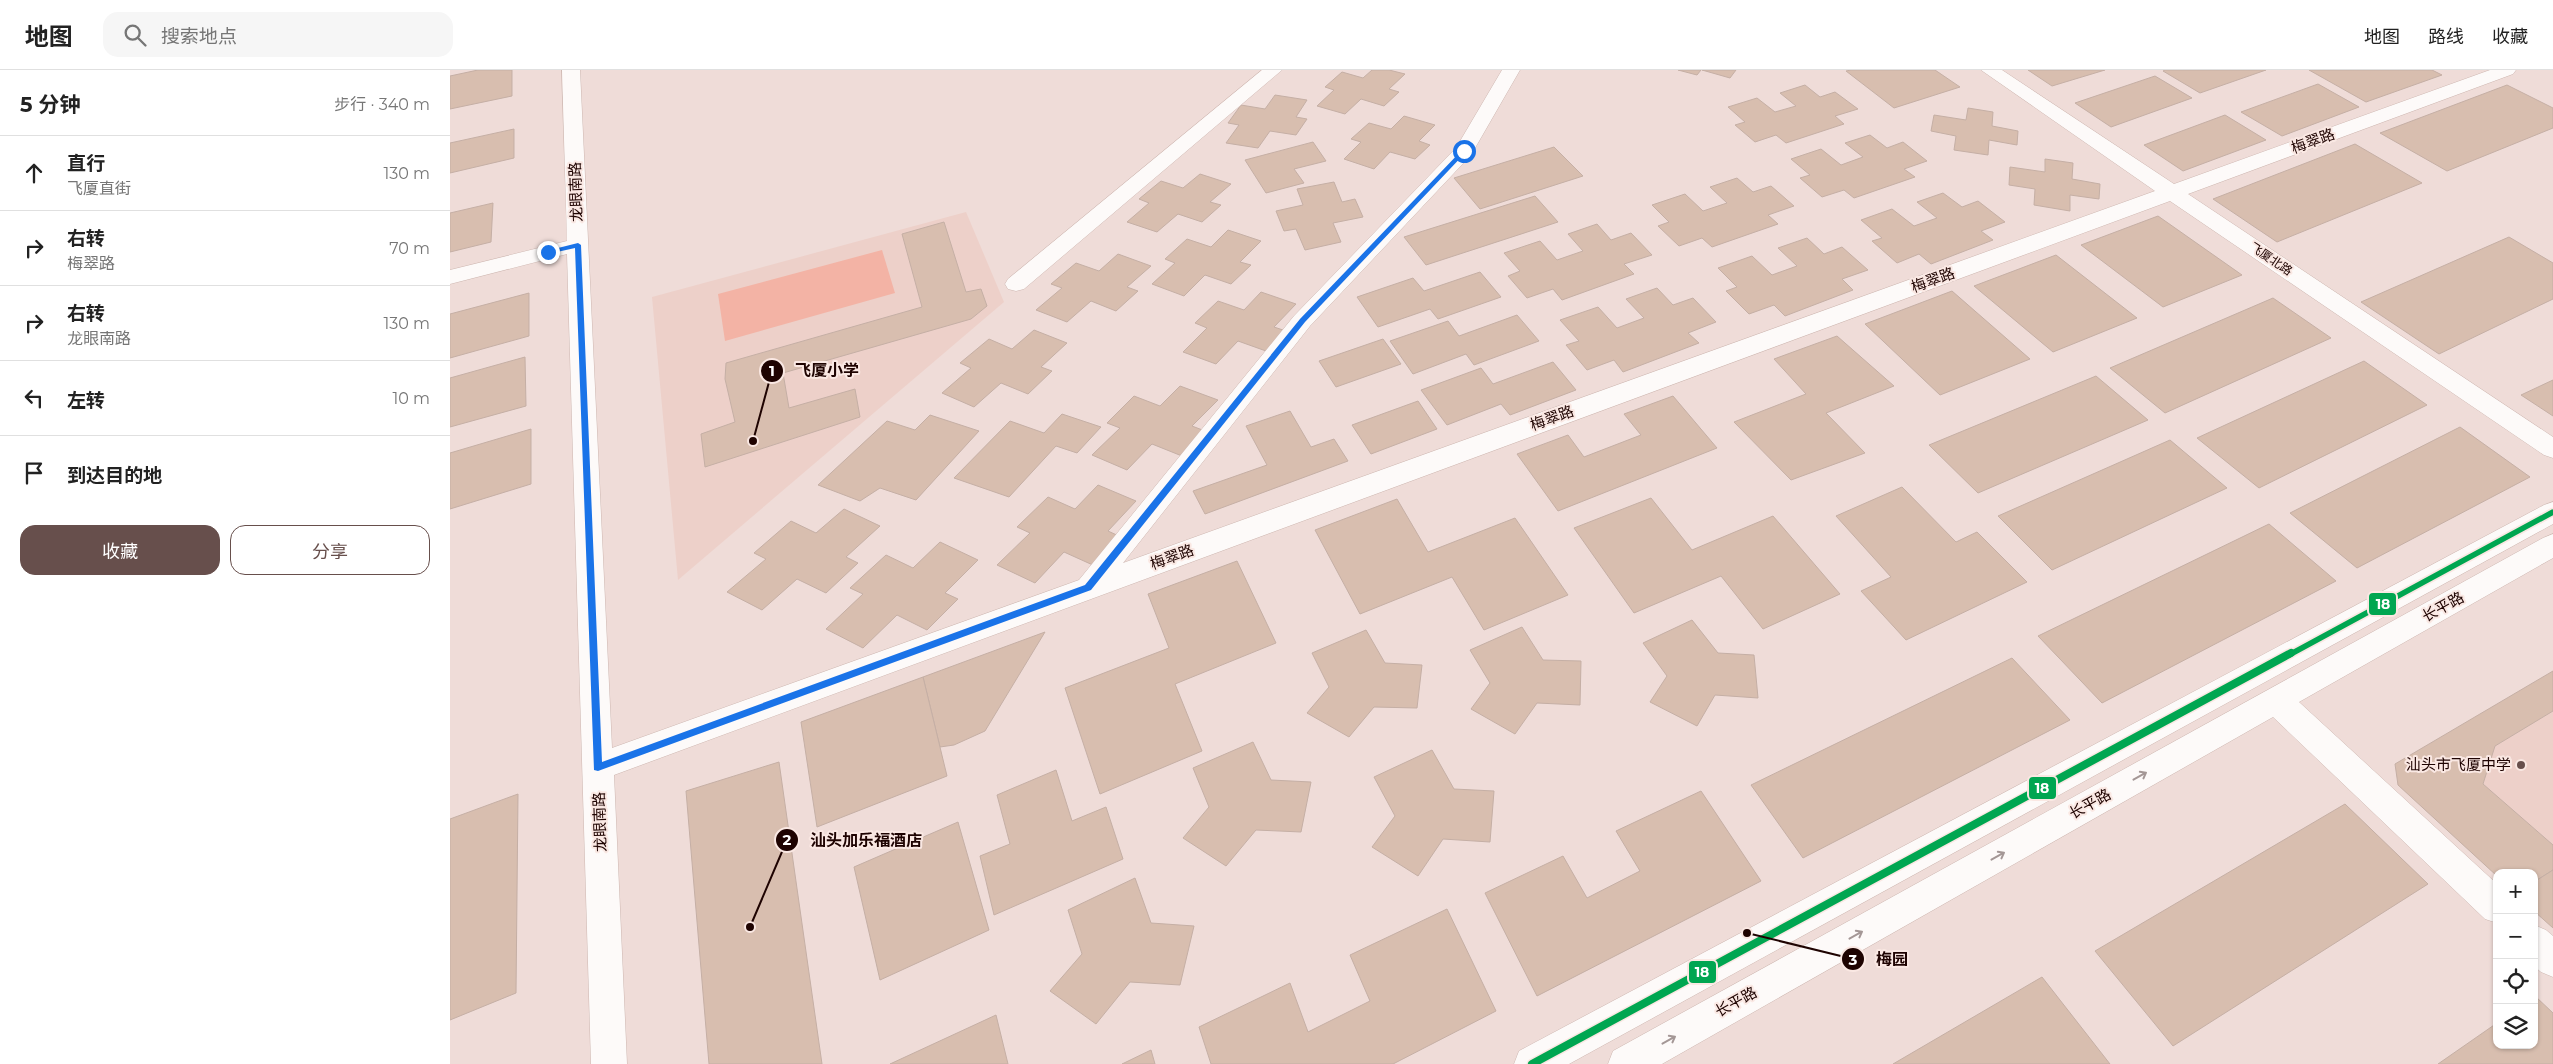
<!DOCTYPE html>
<html lang="zh">
<head>
<meta charset="utf-8">
<style>
  body { margin:0; font-family:Montserrat,"Noto Sans SC",sans-serif; background:#f6f6f6; color:#222 }
  .controls { position:absolute; right:15px; bottom:15px; display:grid; overflow:hidden; border-radius:10px; box-shadow:0 1px 4px #0004 }
  .controls button { width:45px; height:45px; display:grid; place-items:center; padding:0; border:0; border-bottom:1px solid #e0e0e0; background:#fff; color:#222; font:25px sans-serif }
  .stop { position:absolute; width:15px; height:15px; margin:-11px; border:4px solid #1a73e8; border-radius:50%; background:#fff }
  .stop.end { background:#1a73e8; border-color:#fff; box-shadow:0 1px 5px #0008 }
  .list { margin:0; padding:0; list-style:none }
  h2 { display:flex; justify-content:space-between; align-items:center; height:65px; margin:0; padding:0 20px; font-size:21px }
  h2 small { font-size:16px; font-weight:400; color:#767676 }
  .list li { display:grid; grid-template-columns:32px 1fr auto; gap:15px; align-items:center; box-sizing:border-box; height:75px; padding:0 20px; border-top:1px solid #e0e0e0 }
  .list b { display:block; font-size:19px; white-space:nowrap }
  .list p { margin:0; font-size:16px; white-space:nowrap; color:#767676 }
  .list em { font-size:16px; font-style:normal; color:#767676 }
  .actions { display:flex; gap:10px; padding:15px 20px }
  .actions a { flex:1; padding:11px 0; border:1px solid #674f4c; border-radius:15px; text-align:center; font-size:18px; color:#674f4c }
  .actions .main { background:#674f4c; color:#fff }
  .icon { flex:none; width:28px; height:28px; fill:none; stroke:currentColor; stroke-width:2; stroke-linecap:round; stroke-linejoin:round }
  .map { position:relative; flex:none; width:2103px; height:994px; overflow:hidden }
  header { display:flex; align-items:center; gap:30px; box-sizing:border-box; height:70px; padding:0 25px; background:#fff; border-bottom:1px solid #e0e0e0 }
  header strong { font-size:24px }
  nav { display:flex; gap:28px; margin-inline-start:auto; font-size:18px }
  .search { width:350px; height:45px; background:#f6f6f6; display:flex; align-items:center; gap:12px; box-sizing:border-box; padding:0 18px; border-radius:15px; color:#767676; font-size:19px }
  main { display:flex }
  aside { flex:1; background:#fff }
  .map>svg:first-child { display:block }
  .built { fill:#edd0c9 }
  .green { fill:#f3b3a5 }
  .building { fill:#d8beaf; stroke:#c5afa5 }
  .lines { fill:none; stroke-linecap:round; stroke-linejoin:round }
  .minor-casing { stroke:#cdb6b0; stroke-width:1 }
  .minor { fill:#fdfaf9; fill-rule:evenodd }
  .bus-1-far1-casing { stroke:#fae8e3; stroke-width:9 }
  .bus-1-casing { stroke:#fae8e3; stroke-width:11 }
  .bus-1-far1 { stroke:#00a651; stroke-width:5.5 }
  .bus-1 { stroke:#00a651; stroke-width:8 }
  .oneway { stroke:#a49796 }
  .route { fill:#1a73e8 }
  .poi-dot { fill:#674f4c; stroke:#fae8e3; stroke-width:2 }
  .labels { text-anchor:middle; stroke-width:4; stroke-linejoin:round; paint-order:stroke }
  .far-street-label { font-size:12px; fill:#1e0301; stroke:#fae8e3 }
  .street-label { font-size:15px; fill:#1e0301; stroke:#fae8e3 }
  .poi-label { font-size:15px; fill:#1e0301; stroke:#fae8e3; text-anchor:end }
  .leader { fill:none; stroke:#1e0301; stroke-width:2 }
  .callout-dot { fill:#1e0301; stroke:#fae8e3; stroke-width:2 }
  .mark-label { font-size:15px; text-anchor:middle; font-weight:bold; fill:#fff }
  .callout-label { font-size:16px; text-anchor:middle; font-weight:bold; fill:#1e0301; stroke:#fae8e3; stroke-width:4; stroke-linejoin:round; paint-order:stroke }
  .line-badge { stroke:#fae8e3; stroke-width:2 }
  .badge-label { font-size:14px; text-anchor:middle; font-weight:bold; fill:#fff }
</style>
</head>
<body>
<header>
<strong>地图</strong>
<div class="search"><svg class="icon" aria-label="search" viewBox="0 0 24 24"><circle cx="10" cy="10" r="6"/><path d="M15 15l6 6"/></svg>搜索地点</div>
<nav><a>地图</a><a>路线</a><a>收藏</a></nav>
</header>
<main>
<aside>
<h2>5 分钟<small>步行 · 340 m</small></h2>
<ul class="list">
<li><svg class="icon" aria-label="ahead" viewBox="0 0 24 24"><path d="M12 20V5M6 11l6-6 6 6"/></svg><div><b>直行</b><p>飞厦直街</p></div><em>130 m</em></li>
<li><svg class="icon" aria-label="right" viewBox="0 0 24 24"><path d="M7 20v-9h11M14 6l5 5-5 5"/></svg><div><b>右转</b><p>梅翠路</p></div><em>70 m</em></li>
<li><svg class="icon" aria-label="right" viewBox="0 0 24 24"><path d="M7 20v-9h11M14 6l5 5-5 5"/></svg><div><b>右转</b><p>龙眼南路</p></div><em>130 m</em></li>
<li><svg class="icon" aria-label="left" viewBox="0 0 24 24"><path d="M17 20v-9H6M10 6l-5 5 5 5"/></svg><div><b>左转</b></div><em>10 m</em></li>
<li><svg class="icon" aria-label="arrive" viewBox="0 0 24 24"><path d="M6 21V4h12l-3 4 3 4H6"/></svg><div><b>到达目的地</b></div></li>
</ul>
<div class="actions"><a class="main">收藏</a><a>分享</a></div>
</aside>
<div class="map">
<svg width="2103" height="994" viewBox="0 0 2103 994">
  <rect width="100%" height="100%" fill="#efdcd8"/>
  <!-- built -->
  <g class="built">
    <polygon points="516,142 554,232 228,510 202,227"/>
    <polygon points="2103,641 2103,775 2033,714 2045,676"/>
  </g>
  <!-- green -->
  <polygon class="green" points="432,180 445,223 275,271 268,224"/>
  <!-- building -->
  <g class="building">
    <polygon points="28,0 62,0 62,26 0,39 0,6"/>
    <polygon points="922,0 939,0 955,4 939,19 949,22 934,36 911,29 895,44 867,36 884,20 875,17 892,2 913,8"/>
    <polygon points="1228,0 1251,0 1247,5"/>
    <polygon points="1252,0 1286,0 1280,8"/>
    <polygon points="1401,0 1485,0 1510,17 1444,38 1396,1"/>
    <polygon points="1578,0 1655,0 1602,16"/>
    <polygon points="1715,0 1816,0 1750,23 1713,1"/>
    <polygon points="1859,0 1982,0 1992,5 1916,32"/>
    <polygon points="1705,6 1742,28 1661,57 1625,33"/>
    <polygon points="1868,14 1909,37 1832,66 1791,42"/>
    <polygon points="1355,15 1370,27 1385,22 1408,39 1385,46 1394,54 1336,73 1326,65 1305,72 1285,55 1295,52 1278,37 1307,28 1325,42 1346,36 1330,23"/>
    <polygon points="2057,15 2103,38 2103,58 1997,101 1930,63"/>
    <polygon points="825,25 857,30 846,47 857,49 846,65 820,61 808,78 776,73 789,55 778,53 791,35 815,39"/>
    <polygon points="1518,38 1543,42 1542,56 1568,61 1567,75 1539,70 1538,85 1504,80 1506,66 1481,61 1484,45 1516,50"/>
    <polygon points="1775,45 1816,70 1733,101 1694,75"/>
    <polygon points="954,46 985,55 969,71 980,75 965,89 940,82 924,99 894,89 911,72 901,69 919,53 941,59"/>
    <polygon points="64,59 64,88 0,103 0,73"/>
    <polygon points="1420,65 1437,78 1453,72 1477,91 1454,99 1465,107 1404,128 1394,120 1372,127 1350,108 1360,105 1341,89 1371,79 1391,95 1413,87 1395,73"/>
    <polygon points="863,72 876,91 844,99 854,113 816,123 795,90"/>
    <polygon points="1905,74 1972,113 1827,172 1763,129"/>
    <polygon points="1104,77 1133,106 1030,139 1004,108"/>
    <polygon points="1595,89 1623,93 1622,109 1650,114 1649,129 1620,125 1620,141 1584,135 1585,119 1559,115 1560,97 1595,102"/>
    <polygon points="750,104 781,114 760,132 771,135 752,152 728,144 707,162 677,152 699,133 689,129 711,111 733,118"/>
    <polygon points="1287,108 1303,122 1321,116 1344,136 1318,145 1328,154 1262,177 1252,168 1229,176 1208,156 1219,152 1202,135 1235,124 1253,141 1277,133 1260,117"/>
    <polygon points="884,112 892,132 905,129 913,147 883,153 891,172 855,180 846,159 834,161 826,141 853,135 847,119"/>
    <polygon points="1493,123 1512,137 1528,131 1555,152 1531,161 1543,170 1481,194 1469,184 1447,193 1422,171 1432,168 1411,150 1442,139 1464,156 1487,148 1467,132"/>
    <polygon points="1085,126 1108,152 976,195 954,167"/>
    <polygon points="43,133 41,172 0,182 0,143"/>
    <polygon points="1708,146 1792,205 1713,237 1631,175"/>
    <polygon points="494,152 516,222 531,219 537,236 521,249 333,303 339,338 405,319 410,347 255,397 251,364 285,352 275,309 276,293 472,237 452,164"/>
    <polygon points="1147,154 1161,170 1181,163 1202,185 1174,194 1184,204 1112,230 1103,219 1077,228 1058,206 1070,201 1054,183 1090,171 1107,190 1133,181 1118,164"/>
    <polygon points="778,160 811,171 790,192 801,195 781,214 755,205 734,226 702,214 725,193 715,189 737,169 761,177"/>
    <polygon points="2059,167 2103,193 2103,229 1989,284 1911,232"/>
    <polygon points="1357,168 1374,184 1392,177 1418,200 1392,209 1403,220 1335,246 1324,235 1299,244 1276,221 1287,217 1268,198 1302,186 1322,205 1347,196 1328,178"/>
    <polygon points="668,184 701,196 677,217 688,221 666,241 641,231 617,252 586,240 612,218 601,214 626,193 649,201"/>
    <polygon points="1606,185 1687,248 1603,282 1524,216"/>
    <polygon points="1030,202 1051,227 988,249 980,239 928,257 907,227 963,208 974,221"/>
    <polygon points="1207,218 1223,235 1243,228 1266,252 1238,263 1249,273 1173,302 1164,290 1137,300 1116,275 1129,271 1110,250 1148,237 1167,258 1194,248 1176,229"/>
    <polygon points="1502,221 1580,289 1490,325 1415,254"/>
    <polygon points="811,222 846,234 824,257 836,261 816,281 788,271 766,294 733,282 757,258 745,253 768,231 794,240"/>
    <polygon points="79,223 79,266 0,288 0,244"/>
    <polygon points="1823,228 1881,268 1715,343 1660,298"/>
    <polygon points="1067,245 1089,271 1024,295 1016,284 963,304 940,271 998,251 1009,266"/>
    <polygon points="584,260 617,273 591,297 602,301 578,324 551,313 524,337 492,323 521,298 510,293 539,269 562,279"/>
    <polygon points="1387,266 1444,316 1376,343 1415,383 1341,410 1284,352 1356,324 1324,289"/>
    <polygon points="933,269 951,294 886,317 869,291"/>
    <polygon points="75,287 76,336 0,357 0,308"/>
    <polygon points="1914,291 1977,335 1809,418 1747,368"/>
    <polygon points="1103,292 1126,320 1060,345 1051,334 997,355 971,320 1031,298 1043,314"/>
    <polygon points="1646,306 1698,350 1528,423 1479,375"/>
    <polygon points="2103,310 2103,346 2071,325"/>
    <polygon points="730,316 768,330 742,356 755,361 732,386 702,374 677,400 642,385 670,358 657,353 684,326 710,336"/>
    <polygon points="1223,326 1267,378 1108,441 1067,384 1118,365 1134,387 1191,365 1174,344"/>
    <polygon points="968,331 987,359 921,384 902,355"/>
    <polygon points="840,341 861,377 884,369 898,391 755,444 743,421 817,395 796,356"/>
    <polygon points="612,344 651,357 627,383 606,376 559,427 504,408 560,351 594,363"/>
    <polygon points="480,345 529,361 466,430 430,418 410,431 368,415 437,351 465,360"/>
    <polygon points="2010,357 2080,407 1907,498 1840,443"/>
    <polygon points="81,359 81,414 0,439 0,383"/>
    <polygon points="1720,370 1777,418 1602,500 1548,446"/>
    <polygon points="648,415 686,431 658,461 671,467 645,496 614,482 585,513 547,495 580,463 567,457 598,427 625,439"/>
    <polygon points="1452,417 1506,472 1527,462 1577,512 1456,570 1411,521 1441,507 1386,446"/>
    <polygon points="1201,428 1242,480 1323,446 1390,524 1313,559 1271,506 1184,543 1124,458"/>
    <polygon points="947,429 978,482 1065,448 1118,525 1034,560 1002,507 910,544 865,460"/>
    <polygon points="394,439 430,456 396,487 408,493 376,523 347,509 312,540 277,522 316,489 304,483 341,451 366,463"/>
    <polygon points="1819,454 1886,511 1652,633 1588,566"/>
    <polygon points="490,472 528,490 495,523 508,529 477,560 447,545 413,578 376,559 413,524 400,518 436,485 463,498"/>
    <polygon points="787,491 826,573 725,614 752,681 650,724 615,618 719,578 698,524"/>
    <polygon points="1242,550 1268,583 1304,585 1308,628 1265,625 1247,656 1200,632 1217,606 1193,573"/>
    <polygon points="1072,557 1093,590 1131,591 1130,635 1087,633 1065,664 1021,639 1040,613 1020,580"/>
    <polygon points="916,560 935,593 972,595 967,638 924,637 899,667 857,643 879,617 862,583"/>
    <polygon points="595,562 535,661 504,675 490,677 473,607"/>
    <polygon points="1562,588 1620,650 1353,788 1301,715"/>
    <polygon points="2103,601 2103,641 2045,676 2033,714 2103,775 2103,800 2084,812 2084,803 2047,803 2047,806 1948,715 1945,694"/>
    <polygon points="473,607 497,706 367,757 351,652"/>
    <polygon points="803,672 821,710 861,712 851,762 806,760 776,796 733,768 759,737 743,698"/>
    <polygon points="982,680 1004,719 1044,721 1040,772 993,769 968,806 922,777 945,746 924,707"/>
    <polygon points="329,692 372,994 259,994 236,721"/>
    <polygon points="606,700 622,751 656,737 673,789 544,845 530,786 560,774 547,725"/>
    <polygon points="1251,721 1311,811 1087,926 1035,823 1113,786 1137,828 1190,801 1166,761"/>
    <polygon points="68,724 66,923 0,950 0,749"/>
    <polygon points="1895,734 1978,814 1723,976 1645,881"/>
    <polygon points="508,752 539,860 430,910 404,797"/>
    <polygon points="2103,800 2103,858 2084,841 2084,812"/>
    <polygon points="685,808 701,853 744,856 730,915 680,912 646,954 600,921 632,884 618,840"/>
    <polygon points="997,839 1046,941 943,994 761,994 749,957 840,913 858,962 920,931 900,885"/>
    <polygon points="1592,907 1660,994 1443,994"/>
    <polygon points="2085,926 2103,943 2103,994 1988,994 2047,953 2047,975 2084,975"/>
    <polygon points="546,945 558,994 440,994"/>
    <polygon points="701,980 705,994 672,994"/>
  </g>
  <g class="lines">
    <!-- minor casing -->
    <g class="minor-casing">
      <g id="minor">
        <polygon points="112,0 130,0 162,678 629,510 844,246 1006,78 1052,0 1070,0 1021,85 860,256 673,493 1705,121 1531,0 1552,0 1724,114 2040,0 2066,0 2063,4 1738,124 2103,367 2103,388 2094,385 1720,131 164,705 177,994 141,994 117,184 0,214 0,200 117,171"/>
        <polygon points="812,0 832,0 574,219 566,221 558,219 555,214 558,209"/>
        <polygon points="2103,432 2103,454 1119,994 1064,994 1069,981 2094,435"/>
        <polygon points="2103,464 2103,488 1849,632 2047,814 2047,853 2035,849 1823,647 1212,994 1158,994 1163,981 2093,468"/>
        <polygon points="2084,855 2096,860 2103,866 2103,907 2091,902 2084,896"/>
      </g>
    </g>
    <!-- minor -->
    <use href="#minor" class="minor"/>
    <!-- bus-1-far1 casing -->
    <g class="bus-1-far1-casing">
      <polyline id="bus-1-far1" points="1839,585 2103,442"/>
    </g>
    <!-- bus-1 casing -->
    <g class="bus-1-casing">
      <polyline id="bus-1" points="1082,994 1841,583"/>
    </g>
    <!-- bus-1-far1 -->
    <use href="#bus-1-far1" class="bus-1-far1"/>
    <!-- bus-1 -->
    <use href="#bus-1" class="bus-1"/>
  </g>
  <!-- one-way arrows -->
  <defs><path id="oneway-shaft" d="M-6 0H5M1.5-3L5.5 0L1.5 3" fill="none" stroke-width="1.6" stroke-linecap="round" stroke-linejoin="round" transform="scale(1.25)"/></defs>
  <g class="oneway">
    <use href="#oneway-shaft" transform="translate(1690 706) rotate(-29)"/>
    <use href="#oneway-shaft" transform="translate(1548 786) rotate(-29)"/>
    <use href="#oneway-shaft" transform="translate(1406 865) rotate(-29)"/>
    <use href="#oneway-shaft" transform="translate(1219 970) rotate(-29)"/>
  </g>
  <!-- route -->
  <polygon class="route" points="1012,80 1017,81 855,252 641,520 148,701 144,700 125,178 98,184 96,181 128,173 131,175 152,692 635,515 850,249"/>
  <!-- markers -->
  <circle class="poi-dot" cx="2071" cy="695" r="5"/>
  <g class="labels">
    <!-- far-street labels -->
    <g class="far-street-label">
      <text transform="translate(1821 189) rotate(34)" y="4">飞厦北路</text>
    </g>
    <!-- street labels -->
    <g class="street-label">
      <text transform="translate(1863 71) rotate(-20)" y="5">梅翠路</text>
      <text transform="translate(126 122) rotate(-92)" y="5">龙眼南路</text>
      <text transform="translate(1483 210) rotate(-20)" y="5">梅翠路</text>
      <text transform="translate(1102 348) rotate(-20)" y="5">梅翠路</text>
      <text transform="translate(722 487) rotate(-20)" y="5">梅翠路</text>
      <text transform="translate(1993 537) rotate(-29)" y="5">长平路</text>
      <text transform="translate(1640 734) rotate(-29)" y="5">长平路</text>
      <text transform="translate(150 752) rotate(-92)" y="5">龙眼南路</text>
      <text transform="translate(1286 932) rotate(-29)" y="5">长平路</text>
    </g>
    <!-- poi labels -->
    <g class="poi-label">
      <text x="2061" y="700">汕头市飞厦中学</text>
    </g>
  </g>
  <!-- callouts -->
  <path class="leader" d="M303 371L322 301M300 857L337 770M1297 863L1403 889"/>
  <g class="callout-dot">
    <circle cx="303" cy="371" r="5"/>
    <circle cx="300" cy="857" r="5"/>
    <circle cx="1297" cy="863" r="5"/>
    <circle cx="322" cy="301" r="12"/>
    <circle cx="337" cy="770" r="12"/>
    <circle cx="1403" cy="889" r="12"/>
  </g>
  <g class="mark-label">
    <text x="322" y="306">1</text>
    <text x="337" y="775">2</text>
    <text x="1403" y="895">3</text>
  </g>
  <g class="callout-label">
    <text x="377" y="306">飞厦小学</text>
    <text x="416" y="776">汕头加乐福酒店</text>
    <text x="1442" y="895">梅园</text>
  </g>
  <g class="line-badge">
    <rect x="1918" y="522" width="29" height="24" rx="5" fill="#00a651"/>
    <rect x="1578" y="706" width="29" height="24" rx="5" fill="#00a651"/>
    <rect x="1238" y="890" width="29" height="24" rx="5" fill="#00a651"/>
  </g>
  <g class="badge-label">
    <text x="1933" y="539">18</text>
    <text x="1592" y="723">18</text>
    <text x="1252" y="907">18</text>
  </g>
</svg>
<div class="controls">
<button>+</button>
<button>−</button>
<button><svg class="icon" aria-label="locate" viewBox="0 0 24 24"><circle cx="12" cy="12" r="6"/><path d="M12 2v4M12 18v4M2 12h4M18 12h4"/></svg></button>
<button><svg class="icon" aria-label="layers" viewBox="0 0 24 24"><path d="M12 4l9 5-9 5-9-5zM3 14l9 5 9-5"/></svg></button>
</div>
<div class="stop" style="left:1014px;top:81px"></div>
<div class="stop end" style="left:98px;top:182px"></div>
</div>
</main>
</body>
</html>
